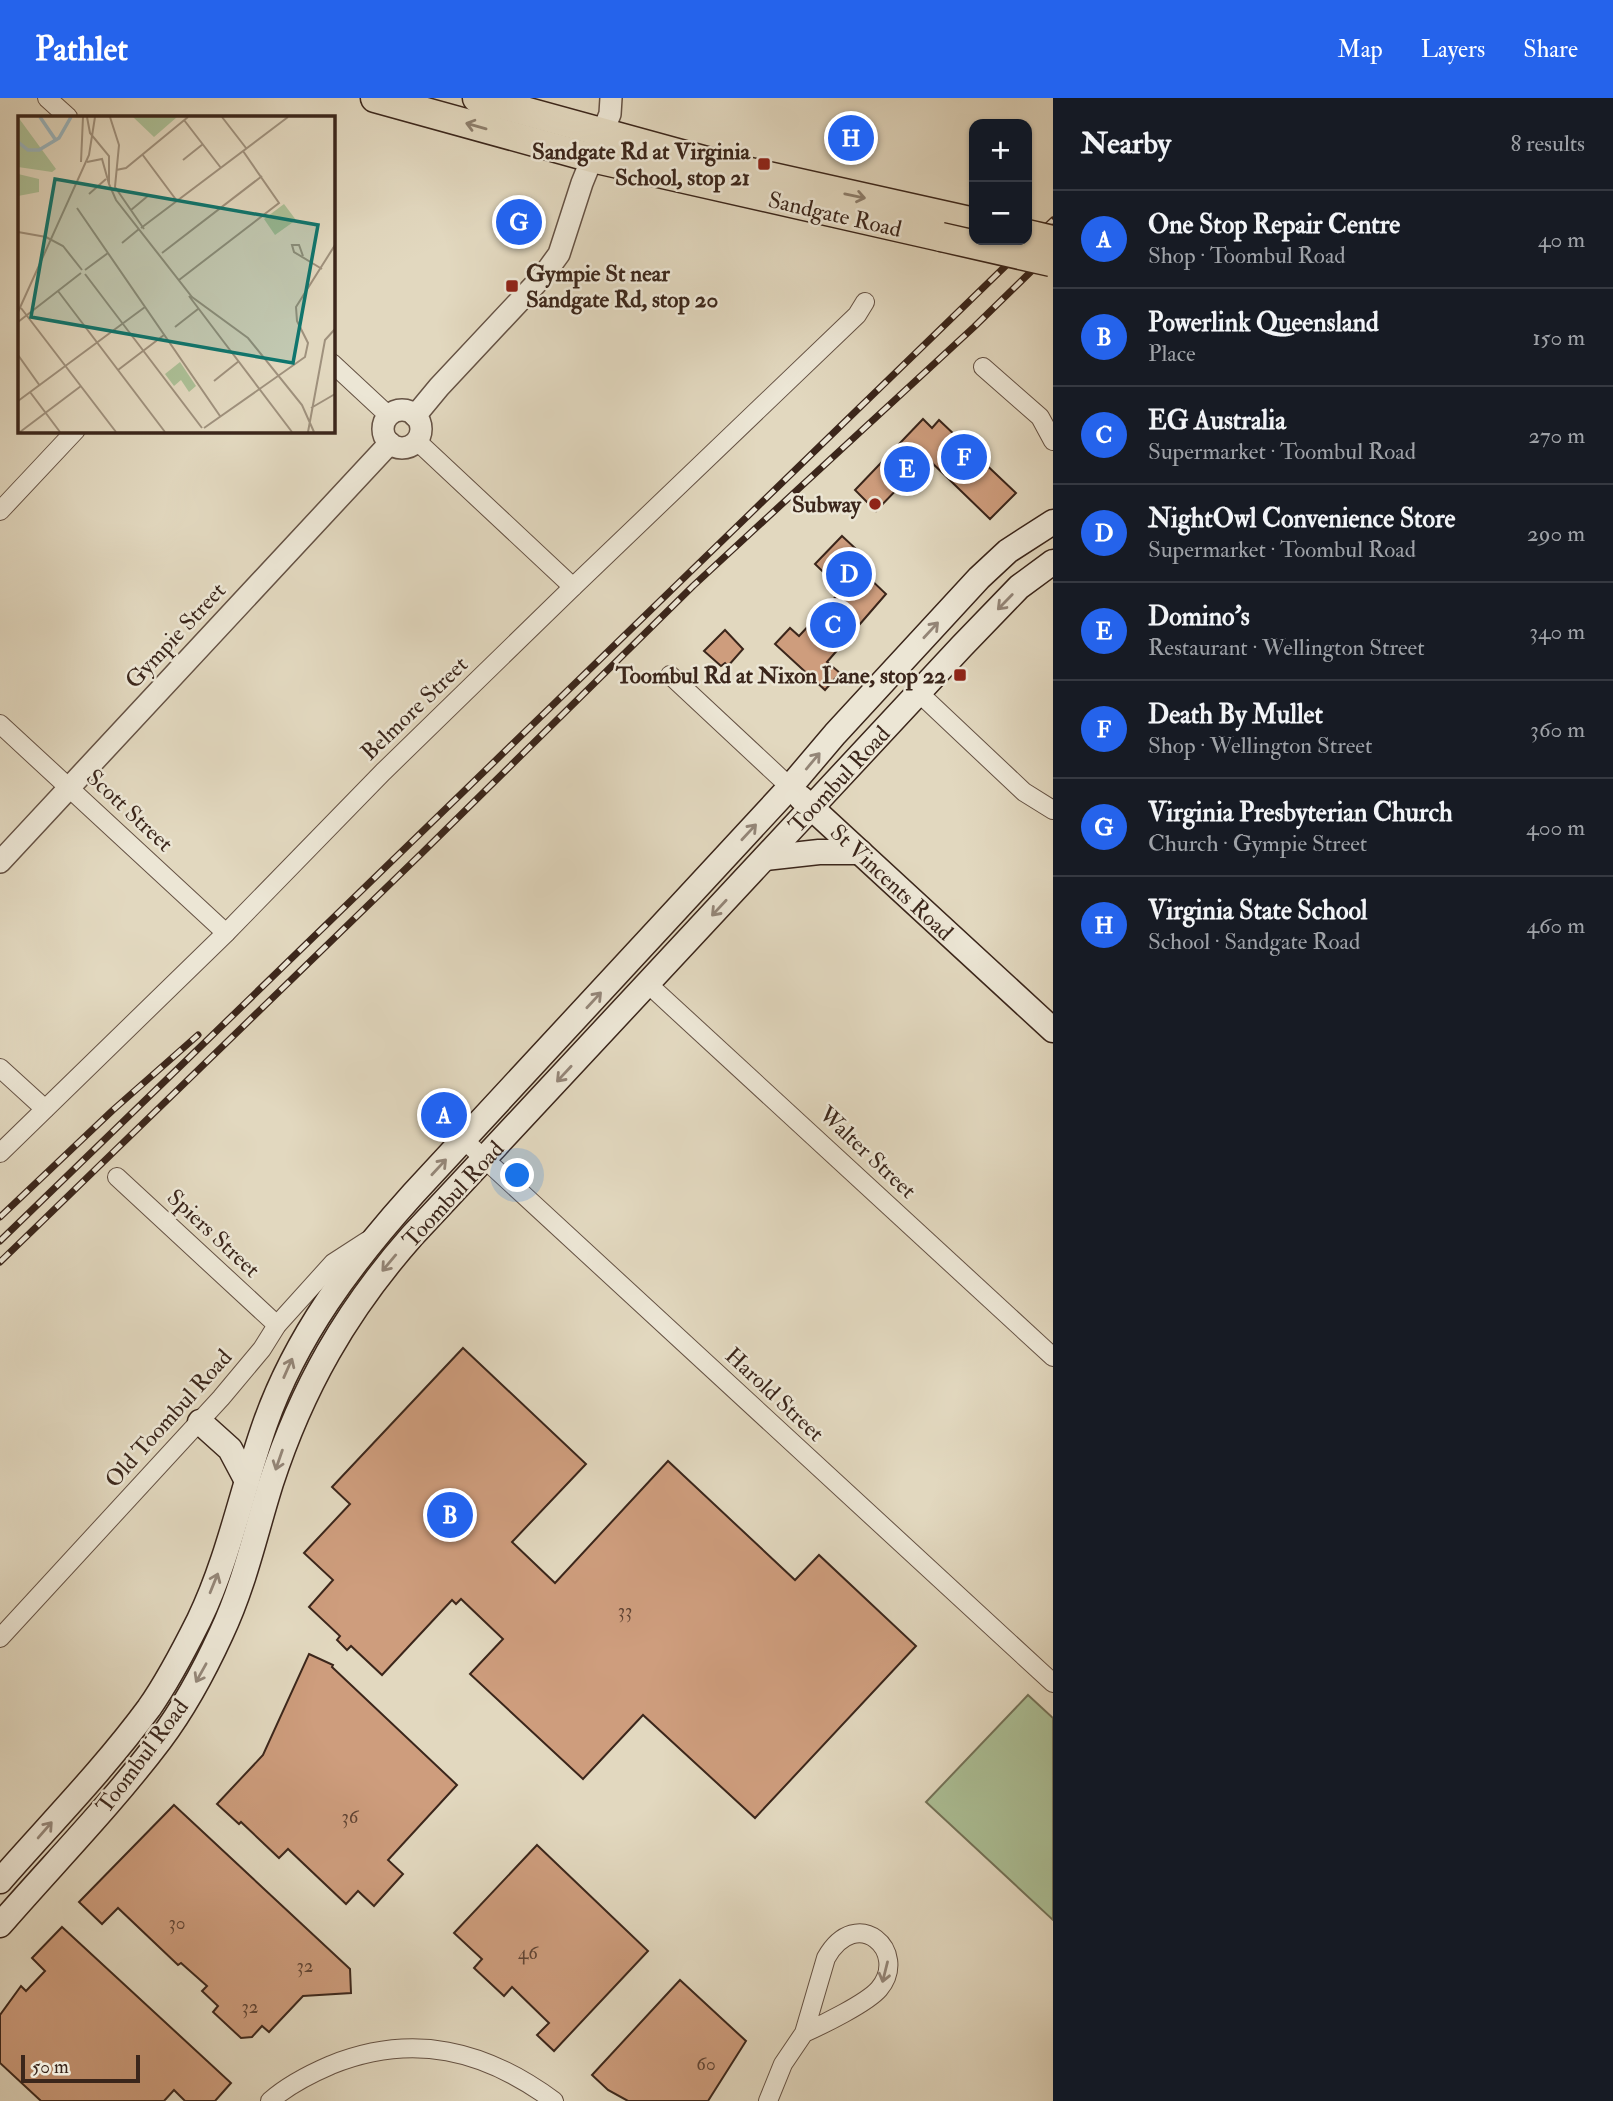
<!DOCTYPE html>
<html lang="en">
<head>
<meta charset="utf-8">
<style>
  body { margin:0; font-family:"IM FELL Double Pica",serif; background:#20242c; color:#f1f3f6 }
  .controls { position:absolute; right:21px; top:21px; display:grid; overflow:hidden; border-radius:14px; box-shadow:0 2px 5px #0004 }
  .controls button { width:63px; height:63px; display:grid; place-items:center; padding:0; border:0; border-bottom:2px solid #363941; background:#171b24; color:#f1f3f6; font:35px sans-serif }
  .scale { position:absolute; left:21px; bottom:18px; width:119px; box-sizing:border-box; padding-left:7px; border:4px solid #3b261b; border-top:0; font-size:19px; line-height:24px; white-space:nowrap; color:#3b261b; -webkit-text-stroke:5px #ece6d5; paint-order:stroke }
  .you { position:absolute; left:518px; top:1078px; width:24px; height:24px; margin:-18px; border:5px solid #fff; border-radius:50%; background:#1a73e8; box-shadow:0 0 0 10px #1a73e833 }
  .badge { display:grid; place-items:center; width:46px; height:46px; border-radius:50%; background:#2563eb; color:#fff; font-size:23px; font-weight:700 }
  .pin { position:absolute; translate:-50% -50%; border:4px solid #fff; box-shadow:0 2px 7px #0006 }
  .list { margin:0; padding:0; list-style:none }
  h2 { display:flex; justify-content:space-between; align-items:center; height:91px; margin:0; padding:0 28px; font-size:30px }
  h2 small { font-size:23px; font-weight:400; color:#9ea1a6 }
  .list li { display:grid; grid-template-columns:46px 1fr auto; gap:21px; align-items:center; box-sizing:border-box; height:98px; padding:0 28px; border-top:2px solid #363941 }
  .list b { display:block; font-size:26px; white-space:nowrap }
  .list p { margin:0; font-size:23px; white-space:nowrap; color:#9ea1a6 }
  .list em { font-size:23px; font-style:normal; color:#9ea1a6 }
  .map { position:relative; flex:none; width:1053px; height:2003px; overflow:hidden }
  header { display:flex; align-items:center; gap:42px; box-sizing:border-box; height:98px; padding:0 35px; background:#2563eb; color:#fff }
  header strong { font-size:33px }
  nav { display:flex; gap:38px; margin-inline-start:auto; font-size:24px }
  main { display:flex }
  aside { flex:1; background:#171b24 }
  .map>svg:first-child { display:block }
  .green { fill:#acc097; stroke:#747359; stroke-width:2 }
  .building { fill:#ce9d7d; stroke:#3b261b; stroke-width:2 }
  .lines { fill:none; stroke-linecap:round; stroke-linejoin:round }
  .minor-casing { stroke:#655244; stroke-width:20 }
  .tertiary-casing { stroke:#655244; stroke-width:24 }
  .secondary-casing { stroke:#3b261b; stroke-width:27 }
  .trunk-casing { stroke:#3b261b; stroke-width:31 }
  .minor { stroke:#ece6d5; stroke-width:18 }
  .tertiary { stroke:#ece6d5; stroke-width:21 }
  .secondary { stroke:#ece6d5; stroke-width:24 }
  .trunk { stroke:#e2d8bf; stroke-width:28 }
  .rail-casing { stroke:#3b261b; stroke-width:7 }
  .rail { stroke:#ece6d5; stroke-width:4.5; stroke-dasharray:13; stroke-linecap:butt }
  .trunk-bridge-casing { stroke:#3b261b; stroke-width:31; stroke-linecap:butt }
  .trunk-bridge { stroke:#e2d8bf; stroke-width:28 }
  .oneway { stroke:#8e7f6d }
  .oneway2 { stroke:#948678 }
  .poi-dot { fill:#8f2418; stroke:#ece6d5; stroke-width:2.5 }
  .labels { text-anchor:middle; stroke-width:5; stroke-linejoin:round; paint-order:stroke }
  .number-label { font-size:19px; fill:#604434 }
  .poi-label { font-size:23px; font-weight:bold; fill:#3b261b; stroke:#ece6d5; text-anchor:end }
  .street-label { font-size:23px; fill:#3b261b; stroke:#ece6d5 }
  .inset-river { fill:none; stroke:#9bb6be; stroke-width:3.5 }
  .inset-road { fill:none; stroke:#9f917d; stroke-width:2 }
  .view { fill:#0f766e; fill-opacity:0.15; stroke:#0f766e; stroke-width:3.5 }
  .inset-edge { fill:none; stroke:#3b261b; stroke-width:3.5 }
</style>
</head>
<body>
<header>
<strong>Pathlet</strong>
<nav><a>Map</a><a>Layers</a><a>Share</a></nav>
</header>
<main>
<div class="map">
<svg width="1053" height="2003" viewBox="0 0 1053 2003">
  <rect width="100%" height="100%" fill="#e2d8bf"/>
  <filter id="stains"><feTurbulence type="fractalNoise" baseFrequency=".00286" numOctaves="4"/><feColorMatrix values="0 0 0 0 .2 0 0 0 0 .09 0 0 0 0 .02 0 0 0 .5 -.17"/></filter>
  <radialGradient id="worn" r=".72"><stop offset=".6" stop-color="#630" stop-opacity="0"/><stop offset="1" stop-color="#630" stop-opacity=".3"/></radialGradient>
  <!-- green -->
  <polygon class="green" points="1028,1597 1053,1620 1053,1822 926,1704"/>
  <!-- building -->
  <g class="building">
    <polygon points="923,321 932,330 939,322 1016,395 990,421 927,360 876,413 855,392"/>
    <polygon points="842,438 856,451 848,460 886,496 827,564 840,575 825,592 775,546 790,530 799,538 842,492 815,466"/>
    <polygon points="725,532 743,551 728,568 725,565 721,568 704,553"/>
    <polygon points="463,1250 586,1366 512,1444 555,1485 668,1363 795,1482 819,1457 916,1548 755,1720 643,1617 583,1681 470,1576 503,1541 461,1501 456,1506 452,1502 382,1577 351,1548 347,1552 337,1542 340,1538 309,1509 333,1482 304,1455 350,1406 332,1389"/>
    <polygon points="309,1556 333,1567 332,1569 457,1687 388,1762 403,1776 374,1808 358,1793 346,1806 288,1751 279,1760 241,1724 239,1726 217,1706 263,1657"/>
    <polygon points="174,1707 350,1871 351,1895 303,1898 269,1934 262,1928 252,1939 241,1940 213,1914 218,1908 202,1893 207,1888 181,1865 178,1867 118,1810 102,1826 79,1804"/>
    <polygon points="537,1747 648,1853 554,1953 537,1937 549,1925 512,1889 504,1898 474,1870 482,1861 454,1835"/>
    <polygon points="62,1829 231,1985 215,2003 185,2003 174,1992 164,2003 41,2003 0,1965 0,1917 21,1888 26,1893 45,1873 32,1860"/>
    <polygon points="680,1882 746,1943 708,2003 628,2003 608,1992 592,1977"/>
  </g>
  <g class="lines">
    <!-- minor casing -->
    <g class="minor-casing">
      <g id="minor">
        <polyline points="47,0 68,19"/>
        <polyline points="332,265 389,318"/>
        <polyline points="983,269 1040,319 1053,343"/>
        <polyline points="417,343 573,489"/>
        <polyline points="0,413 76,332"/>
        <polyline points="670,577 790,689"/>
        <polyline points="919,595 1024,694 1053,712"/>
        <polyline points="0,626 226,835"/>
        <polyline points="648,886 1053,1259"/>
        <polyline points="0,970 45,1011"/>
        <polyline points="464,1042 1053,1585"/>
        <polyline points="0,1055 226,835 383,674 573,489 857,217 865,204"/>
        <polyline points="117,1079 277,1227"/>
        <polyline points="0,1540 221,1300 262,1251 277,1227 333,1165 367,1143"/>
        <path d="M270 2003C287 1988 310 1976 331 1967 413 1934 485 1952 554 2003"/>
        <path d="M768 2003 783 1966 804 1935 826 1860C857 1805 910 1854 879 1891 867 1905 822 1927 804 1935"/>
      </g>
    </g>
    <!-- tertiary casing -->
    <g class="tertiary-casing">
      <g id="tertiary">
        <circle cx="402" cy="331" r="19"/>
        <polyline points="415,318 439,289 543,178 559,156 582,85 610,16 611,0"/>
        <polyline points="0,764 390,345"/>
      </g>
    </g>
    <!-- secondary casing -->
    <g class="secondary-casing">
      <g id="secondary">
        <polyline points="801,700 1053,932"/>
        <polyline points="765,760 819,754 860,754"/>
        <polyline points="200,1324 230,1351 247,1383"/>
        <path d="M0 1783C50 1726 104 1671 149 1610 168 1583 184 1552 199 1522 229 1460 242 1391 265 1326 296 1238 351 1165 413 1096L790 689 835 636 979 480 1008 453 1053 424"/>
        <path d="M0 1827C53 1766 111 1707 160 1642 184 1610 204 1573 221 1536 244 1488 255 1436 271 1385 302 1290 346 1213 412 1138L962 548 1019 489 1053 464"/>
      </g>
    </g>
    <!-- trunk casing -->
    <g class="trunk-casing">
      <g id="trunk">
        <polyline points="375,0 592,60 941,139"/>
        <polyline points="477,0 732,70 974,124"/>
      </g>
    </g>
    <!-- minor -->
    <use href="#minor" class="minor"/>
    <!-- tertiary -->
    <use href="#tertiary" class="tertiary"/>
    <!-- secondary -->
    <use href="#secondary" class="secondary"/>
    <!-- trunk -->
    <use href="#trunk" class="trunk"/>
    <!-- rail casing -->
    <g class="rail-casing">
      <g id="rail">
        <polyline points="0,1119 113,1012 198,937"/>
        <polyline points="0,1143 1053,122"/>
        <polyline points="0,1164 421,756 693,488 974,229 1053,152"/>
      </g>
    </g>
    <!-- rail -->
    <use href="#rail" class="rail"/>
    <!-- trunk-bridge casing -->
    <g class="trunk-bridge-casing">
      <g id="trunk-bridge">
        <polyline points="1027,136 1053,142"/>
        <polyline points="941,139 1051,164"/>
      </g>
    </g>
    <!-- trunk-bridge -->
    <use href="#trunk-bridge" class="trunk-bridge"/>
  </g>
  <!-- one-way arrows -->
  <defs><path id="oneway-shaft" d="M-6 0H5M1.5-3L5.5 0L1.5 3" fill="none" stroke-width="1.6" stroke-linecap="round" stroke-linejoin="round" transform="scale(1.75)"/></defs>
  <g class="oneway">
    <use href="#oneway-shaft" transform="translate(476 28) rotate(-164)"/>
    <use href="#oneway-shaft" transform="translate(855 98) rotate(12)"/>
  </g>
  <g class="oneway2">
    <use href="#oneway-shaft" transform="translate(1005 504) rotate(134)"/>
    <use href="#oneway-shaft" transform="translate(931 532) rotate(-47)"/>
    <use href="#oneway-shaft" transform="translate(813 663) rotate(-50)"/>
    <use href="#oneway-shaft" transform="translate(749 734) rotate(-47)"/>
    <use href="#oneway-shaft" transform="translate(719 810) rotate(133)"/>
    <use href="#oneway-shaft" transform="translate(594 902) rotate(-47)"/>
    <use href="#oneway-shaft" transform="translate(564 976) rotate(133)"/>
    <use href="#oneway-shaft" transform="translate(439 1069) rotate(-47)"/>
    <use href="#oneway-shaft" transform="translate(389 1165) rotate(130)"/>
    <use href="#oneway-shaft" transform="translate(288 1270) rotate(-66)"/>
    <use href="#oneway-shaft" transform="translate(279 1362) rotate(109)"/>
    <use href="#oneway-shaft" transform="translate(214 1485) rotate(-68)"/>
    <use href="#oneway-shaft" transform="translate(201 1575) rotate(119)"/>
    <use href="#oneway-shaft" transform="translate(45 1732) rotate(-49)"/>
    <use href="#oneway-shaft" transform="translate(885 1874) rotate(104)"/>
  </g>
  <!-- markers -->
  <g class="poi-dot">
    <rect x="757" y="59" width="14" height="14" rx="3.5"/>
    <rect x="505" y="181" width="14" height="14" rx="3.5"/>
    <circle cx="875" cy="406" r="7"/>
    <rect x="953" y="570" width="14" height="14" rx="3.5"/>
  </g>
  <g class="labels">
    <!-- number labels -->
    <g class="number-label">
      <text x="625" y="1519">33</text>
      <text x="350" y="1725">36</text>
      <text x="177" y="1831">30</text>
      <text x="528" y="1861">46</text>
      <text x="305" y="1874">32</text>
      <text x="250" y="1915">32</text>
      <text x="706" y="1972">60</text>
    </g>
    <!-- poi labels -->
    <g class="poi-label">
      <text x="750" y="61">Sandgate Rd at Virginia<tspan x="750" dy="26">School, stop 21</tspan></text>
      <text x="526" y="183" text-anchor="start">Gympie St near<tspan x="526" dy="26">Sandgate Rd, stop 20</tspan></text>
      <text x="861" y="414">Subway</text>
      <text x="946" y="585">Toombul Rd at Nixon Lane, stop 22</text>
    </g>
    <!-- street labels -->
    <g class="street-label">
      <text transform="translate(835 116) rotate(13)" y="8">Sandgate Road</text>
      <text transform="translate(175 537) rotate(-47)" y="8">Gympie Street</text>
      <text transform="translate(414 610) rotate(-44)" y="8">Belmore Street</text>
      <text transform="translate(839 681) rotate(-47)" y="8">Toombul Road</text>
      <text transform="translate(130 712) rotate(43)" y="8">Scott Street</text>
      <text transform="translate(892 784) rotate(43)" y="8">St Vincents Road</text>
      <text transform="translate(868 1054) rotate(43)" y="8">Walter Street</text>
      <text transform="translate(453 1096) rotate(-47)" y="8">Toombul Road</text>
      <text transform="translate(214 1135) rotate(43)" y="8">Spiers Street</text>
      <text transform="translate(775 1296) rotate(43)" y="8">Harold Street</text>
      <text transform="translate(168 1320) rotate(-48)" y="8">Old Toombul Road</text>
      <text transform="translate(142 1658) rotate(-53)" y="8">Toombul Road</text>
    </g>
  </g>
  <!-- overview -->
  <g transform="translate(18 18)">
    <rect width="317" height="317" fill="#e2d8bf"/>
    <path d="M0 1 38 53 34 56 0 51ZM115 1H159L136 21ZM0 58 21 63V76L0 80ZM266 88 278 104 257 119 246 103ZM162 246 178 270 171 276 163 264 156 270 147 258Z" fill="#acc097"/>
    <path class="inset-river" d="M22 1 37 23M0 26 10 34H21L41 22 53 1"/>
    <path class="inset-road" d="M69 1 72 17 91 40V68L98 84 174 181 230 222 284 289 296 316M92 1 101 29 97 71 126 113M204 1 228 32M166 4 203 52M124 38 159 85M165 44 185 28M63 46 65 1M69 46 84 43 91 68M98 54 108 52 170 1M71 78 88 63M59 92 202 300M113 94 131 79M123 112 270 1M0 116 28 121 45 130 64 154M104 127 121 113M144 137 244 60M285 140 281 129H274L276 136 304 153M67 154 90 137M67 158 184 312M161 164 261 87 225 35M40 175 147 316M171 180 274 316M3 192 98 316M0 196 71 39 77 1M0 206 63 157M157 211 180 193M0 239 22 270M100 254 146 219M196 265 221 245M12 276 42 316M0 285 127 191M293 292 317 278M186 312 287 241 290 227 279 205 278 191 317 129M2 316 63 270M290 316 307 224 317 213"/>
    <path class="view" d="M37 63 300 109 275 247 13 201Z"/>
    <rect width="317" height="317" class="inset-edge"/>
  </g>
  <rect width="100%" height="100%" filter="url(#stains)"/>
  <rect width="100%" height="100%" fill="url(#worn)"/>
</svg>
<div class="controls">
<button>+</button>
<button>−</button>
</div>
<div class="scale">50 m</div>
<div class="you"></div>
<div class="pin badge" style="left:444px;top:1017px">A</div>
<div class="pin badge" style="left:450px;top:1417px">B</div>
<div class="pin badge" style="left:833px;top:527px">C</div>
<div class="pin badge" style="left:849px;top:476px">D</div>
<div class="pin badge" style="left:907px;top:371px">E</div>
<div class="pin badge" style="left:964px;top:359px">F</div>
<div class="pin badge" style="left:519px;top:124px">G</div>
<div class="pin badge" style="left:851px;top:40px">H</div>
</div>
<aside>
<h2>Nearby<small>8 results</small></h2>
<ul class="list">
<li><span class="badge">A</span><div><b>One Stop Repair Centre</b><p>Shop · Toombul Road</p></div><em>40 m</em></li>
<li><span class="badge">B</span><div><b>Powerlink Queensland</b><p>Place</p></div><em>150 m</em></li>
<li><span class="badge">C</span><div><b>EG Australia</b><p>Supermarket · Toombul Road</p></div><em>270 m</em></li>
<li><span class="badge">D</span><div><b>NightOwl Convenience Store</b><p>Supermarket · Toombul Road</p></div><em>290 m</em></li>
<li><span class="badge">E</span><div><b>Domino's</b><p>Restaurant · Wellington Street</p></div><em>340 m</em></li>
<li><span class="badge">F</span><div><b>Death By Mullet</b><p>Shop · Wellington Street</p></div><em>360 m</em></li>
<li><span class="badge">G</span><div><b>Virginia Presbyterian Church</b><p>Church · Gympie Street</p></div><em>400 m</em></li>
<li><span class="badge">H</span><div><b>Virginia State School</b><p>School · Sandgate Road</p></div><em>460 m</em></li>
</ul>
</aside>
</main>
</body>
</html>
